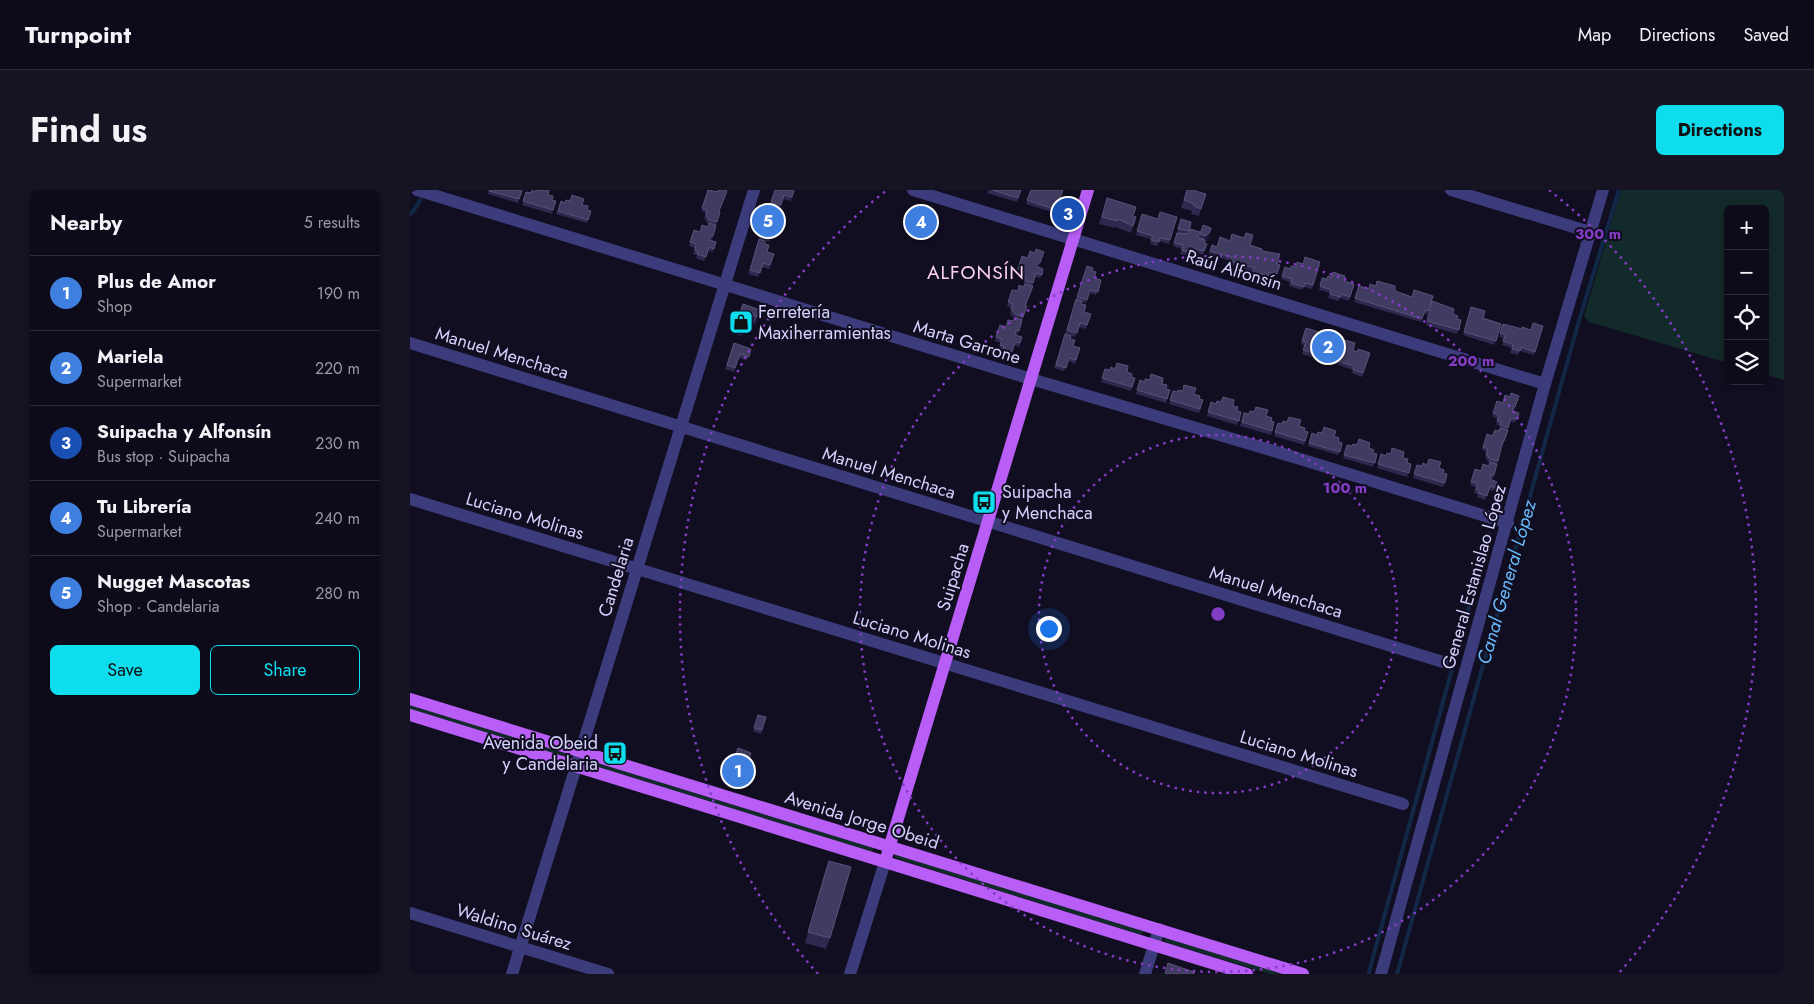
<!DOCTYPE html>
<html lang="en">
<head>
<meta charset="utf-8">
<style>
  body { margin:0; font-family:Jost,sans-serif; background:#161322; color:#f1f3f6 }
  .controls { position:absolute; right:15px; top:15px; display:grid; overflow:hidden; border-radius:8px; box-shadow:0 2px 8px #0003 }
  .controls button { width:45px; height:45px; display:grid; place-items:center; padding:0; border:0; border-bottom:1px solid #2d2b38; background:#0d0a19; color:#f1f3f6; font:25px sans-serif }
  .you { position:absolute; left:638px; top:438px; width:18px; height:18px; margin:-12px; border:4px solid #fff; border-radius:50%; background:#1a73e8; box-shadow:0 0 0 8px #1a73e833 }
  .badge { display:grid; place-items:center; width:32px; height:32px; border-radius:50%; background:#0ddded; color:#fff; font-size:16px; font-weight:700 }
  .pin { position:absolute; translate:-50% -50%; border:2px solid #fff; box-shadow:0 1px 5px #0006 }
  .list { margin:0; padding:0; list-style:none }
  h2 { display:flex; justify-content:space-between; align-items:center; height:65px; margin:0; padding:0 20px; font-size:21px }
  h2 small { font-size:16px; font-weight:400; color:#9a9aa2 }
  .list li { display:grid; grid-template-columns:32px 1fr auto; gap:15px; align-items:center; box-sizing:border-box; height:75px; padding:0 20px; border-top:1px solid #2d2b38 }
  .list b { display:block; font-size:19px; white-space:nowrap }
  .list p { margin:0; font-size:16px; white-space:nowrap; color:#9a9aa2 }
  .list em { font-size:16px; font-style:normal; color:#9a9aa2 }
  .actions { display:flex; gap:10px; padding:15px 20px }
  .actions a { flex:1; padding:11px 0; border:1px solid #0ddded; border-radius:8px; text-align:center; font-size:18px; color:#0ddded }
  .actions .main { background:#0ddded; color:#111 }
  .icon { flex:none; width:28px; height:28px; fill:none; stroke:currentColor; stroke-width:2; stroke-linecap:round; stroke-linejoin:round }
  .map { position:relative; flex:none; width:1374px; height:784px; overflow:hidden; border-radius:8px }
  header { display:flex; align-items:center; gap:30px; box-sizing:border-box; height:70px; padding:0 25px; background:#0d0a19; border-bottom:1px solid #2d2b38 }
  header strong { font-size:24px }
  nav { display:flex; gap:28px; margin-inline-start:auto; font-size:18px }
  .intro { display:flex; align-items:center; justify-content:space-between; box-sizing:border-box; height:120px; padding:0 30px }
  h1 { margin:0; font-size:35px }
  .button { padding:12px 22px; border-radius:8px; background:#0ddded; color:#111; font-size:18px; font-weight:700 }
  main { display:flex; gap:30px; padding:0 30px }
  aside { flex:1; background:#0d0a19; border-radius:8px; box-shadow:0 2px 8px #0003 }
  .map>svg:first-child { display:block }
  .green { fill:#122a29 }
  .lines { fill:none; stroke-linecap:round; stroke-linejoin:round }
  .stream { stroke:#112847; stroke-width:4 }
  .minor { stroke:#3c3c7d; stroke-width:12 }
  .major { stroke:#b85ef6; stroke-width:12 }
  .wall { fill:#2e294e }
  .shaded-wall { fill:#1b1634 }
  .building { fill:#403b61; stroke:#575279 }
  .ring { fill:none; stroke:#843cc5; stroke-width:2.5; stroke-dasharray:2.5 5 }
  .labels { text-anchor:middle; stroke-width:4; stroke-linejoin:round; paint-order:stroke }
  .street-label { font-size:18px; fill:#d4d1fd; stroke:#110e21 }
  .poi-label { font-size:18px; fill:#d4d1fd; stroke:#110e21; text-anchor:start }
  .neighbourhood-label { font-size:19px; letter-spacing:1px; fill:#fdd3ef; stroke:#110e21 }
  .water-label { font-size:19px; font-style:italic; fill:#65b8f7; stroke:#110e21 }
  .centre { fill:#843cc5; stroke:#110e21; stroke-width:2.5 }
  .ring-label { font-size:15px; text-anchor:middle; font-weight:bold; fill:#843cc5; stroke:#110e21; stroke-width:4; stroke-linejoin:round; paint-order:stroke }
</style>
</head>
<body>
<header>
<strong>Turnpoint</strong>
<nav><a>Map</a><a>Directions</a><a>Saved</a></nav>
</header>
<div class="intro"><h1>Find us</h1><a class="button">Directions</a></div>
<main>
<aside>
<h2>Nearby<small>5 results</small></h2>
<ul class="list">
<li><span class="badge" style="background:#3f7fe0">1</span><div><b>Plus de Amor</b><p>Shop</p></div><em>190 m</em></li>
<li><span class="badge" style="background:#3f7fe0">2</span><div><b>Mariela</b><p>Supermarket</p></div><em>220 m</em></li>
<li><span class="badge" style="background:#1a4fb4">3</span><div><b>Suipacha y Alfonsín</b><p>Bus stop · Suipacha</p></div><em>230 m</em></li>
<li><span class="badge" style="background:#3f7fe0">4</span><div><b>Tu Librería</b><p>Supermarket</p></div><em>240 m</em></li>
<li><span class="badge" style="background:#3f7fe0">5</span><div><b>Nugget Mascotas</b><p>Shop · Candelaria</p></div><em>280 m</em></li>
</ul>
<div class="actions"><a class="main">Save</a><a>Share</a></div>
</aside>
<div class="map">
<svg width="1374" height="784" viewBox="0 0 1374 784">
  <rect width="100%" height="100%" fill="#110e21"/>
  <!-- green -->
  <g class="green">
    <polygon points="1211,0 1374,0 1374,190 1355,184 1355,19 1318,19 1318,173 1179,132 1174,126"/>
    <polygon points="0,514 157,564 156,567 0,520"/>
    <polygon points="178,570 464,658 461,662 178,574"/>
    <polygon points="485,664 734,741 731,745 485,668"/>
    <polygon points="755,747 879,784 860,784 755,752"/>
  </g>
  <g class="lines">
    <!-- stream -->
    <g class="stream">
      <polyline points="0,24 4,20 10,10"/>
      <polyline points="959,782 1079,344"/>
      <polyline points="987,784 1168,134 1209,0"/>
    </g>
    <!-- minor -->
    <g class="minor">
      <polyline points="7,0 621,189 887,268 1098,333"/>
      <polyline points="503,0 1135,194"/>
      <polyline points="1041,0 1180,42"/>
      <polyline points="0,153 1033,472"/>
      <polyline points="0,309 993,614"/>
      <polyline points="0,723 198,784"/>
      <polyline points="102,784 344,0"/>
      <polyline points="440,784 475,672"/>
      <polyline points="735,784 749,739"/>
      <polyline points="971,784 1135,194 1193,0"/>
    </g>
    <!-- major -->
    <g class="major">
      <polyline points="0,509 893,784"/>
      <polyline points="0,525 837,784"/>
      <polyline points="477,665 678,0"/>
    </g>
  </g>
  <!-- wall -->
  <g class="wall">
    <polygon points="79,0 112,1 108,13 78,4"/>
    <polygon points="298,0 308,2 308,0 317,0 309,21 310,22 303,46 302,50 299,49 299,50 306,52 303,62 298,61 294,71 286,68 287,65 283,64 285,58 279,56 284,40 290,42 298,36 299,34 297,33 294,28 296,23 291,21"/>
    <polygon points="365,0 384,0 381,11 373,9 370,19 366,17 366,19 368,27 375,29 370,44 363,42 359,52 349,49"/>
    <polygon points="578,0 611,0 607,12 577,3"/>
    <polygon points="621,0 628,1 653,0 645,23 616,14"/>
    <polygon points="777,0 791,19 789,26 781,24 782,21 771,18"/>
    <polygon points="116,2 138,5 142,10 146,11 142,24 112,15"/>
    <polygon points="697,8 723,26 726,27 721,43 705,37 705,38 689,34"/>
    <polygon points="151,11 155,13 172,15 177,20 181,21 177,33 146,24"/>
    <polygon points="732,24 748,29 767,27 759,54 749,51 747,56 740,54 741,49 726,45"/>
    <polygon points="771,29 789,47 793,35 800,42 798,50 794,53 797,54 793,65 784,62 783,60 779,59 777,65 770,64 772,59 763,56"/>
    <polygon points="349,49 355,54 357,62 364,64 359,79 352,77 348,87 338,84"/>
    <polygon points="820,51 840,55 852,61 867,74 870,75 866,88 858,86 857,90 842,86 843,82 819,74 820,71 799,64 802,55 807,57"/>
    <polygon points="634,62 629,76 627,75 626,76 632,85 630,88 625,87 615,116 617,116 609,141 607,145 605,144 605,145 612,147 609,157 604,155 600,165 592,163 593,160 589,159 591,153 585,151 590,135 596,137 604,131 604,128 603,128 600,123 602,118 597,116 602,100 607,101 613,97 614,94 614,91 611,90 613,84 606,82 612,66 617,68 625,63"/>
    <polygon points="910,72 902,99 894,97 892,100 879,96 880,92 871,89 875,77 880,79 893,74"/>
    <polygon points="677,76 682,81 684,88 691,90 686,105 679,103 676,113 672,112 671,114 674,122 681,124 676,139 669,137 665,147 655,144"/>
    <polygon points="912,88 917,89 934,91 944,94 939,111 930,108 928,111 918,108 920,103 909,100"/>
    <polygon points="949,96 958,99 985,101 1002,107 1023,106 1017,125 1014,124 1011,132 944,112"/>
    <polygon points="1022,111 1043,124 1047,129 1051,130 1047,144 1016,135"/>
    <polygon points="333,114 350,120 345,134 336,132 331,146 323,143"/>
    <polygon points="1061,117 1073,128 1091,134 1084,155 1053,145"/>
    <polygon points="1093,134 1112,139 1121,140 1133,136 1124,165 1110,161 1108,165 1100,163 1102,158 1092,155 1094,148 1089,147"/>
    <polygon points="896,138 910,149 914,150 927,151 921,167 912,164 910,170 892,164 895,156 891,154"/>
    <polygon points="655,144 660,149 663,156 670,158 665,174 658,171 654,181 644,178"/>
    <polygon points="931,149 943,160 948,162 960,163 952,187 942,183 943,180 923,173"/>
    <polygon points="324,153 341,159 337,170 329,168 324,182 315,179"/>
    <polygon points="695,179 700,180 717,182 721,187 725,188 721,201 691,192"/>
    <polygon points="730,190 735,192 752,194 756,199 760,200 756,213 726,204"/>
    <polygon points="763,201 768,202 784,204 789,209 793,210 789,223 759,214"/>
    <polygon points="1109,206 1104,221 1102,220 1102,221 1109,223 1105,233 1100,231 1094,251 1093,255 1092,255 1084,285 1083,289 1080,288 1080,289 1087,292 1084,301 1079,300 1075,310 1067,307 1068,304 1064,303 1066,297 1060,295 1065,279 1071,281 1078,276 1080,273 1078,272 1075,267 1077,262 1072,260 1077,244 1082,246 1089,241 1090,236 1086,234 1088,229 1082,226 1087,211 1092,212 1100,207"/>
    <polygon points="801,212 806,214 823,216 827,221 831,222 827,235 797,226"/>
    <polygon points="834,223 839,224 856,226 861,231 864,232 861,245 830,236"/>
    <polygon points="877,232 889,236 894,241 898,242 894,255 864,246 868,233 872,234"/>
    <polygon points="902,243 907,245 924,246 928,251 932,253 928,265 898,256"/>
    <polygon points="937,255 959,258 963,263 967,264 963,277 933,268"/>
    <polygon points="971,264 976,266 993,268 997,273 1001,274 997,287 967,278"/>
    <polygon points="1007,275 1012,276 1029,278 1033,283 1037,284 1033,297 1003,288"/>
    <polygon points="348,525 356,527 351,544 343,541"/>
    <polygon points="328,558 341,563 333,587 320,583"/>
    <polygon points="419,671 420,748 416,759 395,753 415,682"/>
  </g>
  <!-- shaded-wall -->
  <polygon class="shaded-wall" points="800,42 798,50 793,53 796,46"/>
  <!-- building -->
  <g class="building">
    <polygon points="79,0 110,0 112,1 109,9 79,1"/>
    <polygon points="122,0 126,2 126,0 139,0 138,5 143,6 142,10 146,11 143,20 113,11 116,2 121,3"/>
    <polygon points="298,0 308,2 308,0 313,0 317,1 309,21 310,22 307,32 299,30 296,24 297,20 292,18"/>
    <polygon points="365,0 384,0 382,7 374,5 371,15 361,12"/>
    <polygon points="582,0 611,0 608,8"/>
    <polygon points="621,0 625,0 628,1 629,0 653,0 646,20 617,10"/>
    <polygon points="777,0 782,0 796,4 791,19 784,16 784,14 774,10"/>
    <polygon points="162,5 174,9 172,15 178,16 177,20 181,21 178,30 148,21 151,11 155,13 156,10 160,11"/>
    <polygon points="697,8 726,17 723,26 726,27 723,36 708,29 707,31 692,27"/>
    <polygon points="360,14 366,16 366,19 370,21 368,27 375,29 371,40 364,38 361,48 351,45"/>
    <polygon points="750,22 767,27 760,50 750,48 749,52 741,50 743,46 727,41 732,24 748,29"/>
    <polygon points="771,29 781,32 779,41 768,39"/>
    <polygon points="299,33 306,35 303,46 300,46 299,50 306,52 304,59 299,57 296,67 287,64 288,62 285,60 286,54 280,52 284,40 290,42 292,35 298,37"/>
    <polygon points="793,35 801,38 800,42 796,46 790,44"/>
    <polygon points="780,39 790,42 788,48 795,50 794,53 797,54 794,61 785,59 784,57 780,55 778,62 772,60 773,55 764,53 767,43 778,44"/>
    <polygon points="836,43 843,45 840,55 852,59 852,61 870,64 867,74 870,75 867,84 859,82 858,86 843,82 845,78 820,71 822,67 800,61 802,55 807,57 810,47 820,51 822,44 834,48"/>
    <polygon points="349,49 355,51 355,54 359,55 357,62 364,64 360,75 353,73 350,83 340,80"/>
    <polygon points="626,59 634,62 630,73 628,72 626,76 633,79 632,85 626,83 623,93 615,91 616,88 612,87 614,81 608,79 612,66 618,68 620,61 625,63"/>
    <polygon points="895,67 910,72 903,95 895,93 894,97 881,93 882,89 872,86 875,77 880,79 881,76 886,77 887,72 893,74"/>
    <polygon points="677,76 683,78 682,81 686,82 684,88 691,90 688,102 680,100 677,110 667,107"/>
    <polygon points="923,82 935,86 934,91 944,94 940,107 931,104 930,107 920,104 921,100 910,96 912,88 917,89 918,86 922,87"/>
    <polygon points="967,91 985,96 985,101 1002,107 1004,100 1023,106 1018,121 1015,120 1012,129 945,108 949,96 959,99 960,94 966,96"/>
    <polygon points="615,94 623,96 615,116 617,116 613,127 605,124 601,119 603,114 598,112 602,100 608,101 609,95 613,97"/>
    <polygon points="666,109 672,111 671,114 676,115 674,122 681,124 677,135 670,133 667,143 657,140"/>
    <polygon points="1022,111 1044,119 1043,124 1048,126 1047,129 1051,130 1049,140 1017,131"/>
    <polygon points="333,114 350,120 347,127 339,124 334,139 325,136"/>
    <polygon points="1061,117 1075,121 1073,128 1091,134 1086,151 1054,142"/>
    <polygon points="605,128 612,130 609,141 606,140 605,145 612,147 610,153 605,152 602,162 593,159 594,156 590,155 592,149 586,147 590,135 596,137 598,130 603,131"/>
    <polygon points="1123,133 1133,136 1125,162 1111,157 1110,161 1102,159 1103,154 1093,151 1095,145 1090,143 1093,134 1112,139 1112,137 1121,140"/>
    <polygon points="896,138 912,143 910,149 914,150 915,147 927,151 922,164 913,160 911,166 893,160 896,152 892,151"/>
    <polygon points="655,144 661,146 660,149 665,150 663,156 670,158 666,170 659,168 656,178 646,175"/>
    <polygon points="931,149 945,153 943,160 948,162 948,159 960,163 953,183 943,180 944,176 924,170"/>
    <polygon points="324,153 341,159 339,167 330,164 325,178 317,175"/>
    <polygon points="707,173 718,176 717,182 722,184 721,187 725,188 722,197 692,188 695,179 700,180 701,177 705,179"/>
    <polygon points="741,184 753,188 752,194 757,195 756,199 760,200 757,209 727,200 730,190 735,192 735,189 740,190"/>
    <polygon points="774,195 786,198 784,204 790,206 789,209 793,210 790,219 760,210 763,201 768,202 768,200 773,201"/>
    <polygon points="1101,203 1109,206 1105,217 1103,216 1102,221 1109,223 1107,229 1101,228 1098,238 1090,235 1091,232 1087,231 1089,225 1083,223 1087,211 1093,213 1095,205 1100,207"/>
    <polygon points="813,207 824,210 823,216 828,217 827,221 831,222 829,231 798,222 801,212 806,214 807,211 811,212"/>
    <polygon points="846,217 858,220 856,226 862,228 861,231 864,232 862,241 832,232 834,223 839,224 840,221 844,222"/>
    <polygon points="879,227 891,230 889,236 895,238 894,241 898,242 895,251 865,242 868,233 872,234 873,231 877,232"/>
    <polygon points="914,237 926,241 924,246 929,248 928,251 932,253 930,262 899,253 902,243 907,245 908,242 912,243"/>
    <polygon points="1090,238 1098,240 1094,251 1093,251 1088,271 1080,269 1076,264 1078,259 1073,257 1077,244 1082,246 1085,240 1089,241"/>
    <polygon points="949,249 960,253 959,258 964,260 963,263 967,264 965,273 934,265 937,255 942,256 943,254 947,255"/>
    <polygon points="982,258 994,262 993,268 998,269 997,273 1001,274 999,283 968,274 971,264 976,266 977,263 981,264"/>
    <polygon points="1019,269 1031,272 1029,278 1034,280 1033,283 1037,284 1035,293 1004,284 1007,275 1012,276 1013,273 1017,275"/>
    <polygon points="1080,272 1087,274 1084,285 1081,285 1080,289 1087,292 1085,298 1080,296 1077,306 1068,303 1069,301 1066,299 1067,293 1061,292 1065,279 1071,281 1073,274 1079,276"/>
    <polygon points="348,525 356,527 352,540 344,538"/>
    <polygon points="328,558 341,563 338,572 325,567"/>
    <polygon points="324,571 337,575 334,584 321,579"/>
    <polygon points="419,671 441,677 420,748 398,742"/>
    <polygon points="758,773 784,782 784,784 755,784"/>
  </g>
  <!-- distance rings -->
  <g class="ring">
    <circle cx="808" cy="424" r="179"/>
    <circle cx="808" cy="424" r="358"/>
    <path d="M408 784A538 538 0 0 1 477 0M1139 0A538 538 0 0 1 1208 784"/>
  </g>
  <!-- icons -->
  <defs>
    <g id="shop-square" transform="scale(1.25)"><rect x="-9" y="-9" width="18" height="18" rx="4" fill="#0ddded" stroke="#110e21"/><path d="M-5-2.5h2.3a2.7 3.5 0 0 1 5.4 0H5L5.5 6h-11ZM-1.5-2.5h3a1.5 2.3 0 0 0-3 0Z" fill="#111"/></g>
    <g id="bus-square" transform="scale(1.25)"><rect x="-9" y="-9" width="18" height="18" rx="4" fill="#0ddded" stroke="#110e21"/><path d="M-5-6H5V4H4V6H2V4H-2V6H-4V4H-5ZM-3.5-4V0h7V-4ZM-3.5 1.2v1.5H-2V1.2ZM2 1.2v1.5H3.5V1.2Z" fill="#111"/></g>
  </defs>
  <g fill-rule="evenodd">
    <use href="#shop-square" x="331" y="132"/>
    <use href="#bus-square" x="574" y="312"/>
    <use href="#bus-square" x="205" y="563"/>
  </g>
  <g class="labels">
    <!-- street labels -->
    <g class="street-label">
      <text transform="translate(824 80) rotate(17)" y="6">Raúl Alfonsín</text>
      <text transform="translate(557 152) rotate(17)" y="6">Marta Garrone</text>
      <text transform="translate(92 163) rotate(17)" y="6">Manuel Menchaca</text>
      <text transform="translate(479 283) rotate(17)" y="6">Manuel Menchaca</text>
      <text transform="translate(115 326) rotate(17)" y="6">Luciano Molinas</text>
      <text transform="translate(206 387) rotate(-73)" y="6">Candelaria</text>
      <text transform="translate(543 387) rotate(-73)" y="6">Suipacha</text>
      <text transform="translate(1064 387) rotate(-74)" y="6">General Estanislao López</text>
      <text transform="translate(866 402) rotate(17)" y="6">Manuel Menchaca</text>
      <text transform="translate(502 445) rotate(17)" y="6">Luciano Molinas</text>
      <text transform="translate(889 564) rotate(17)" y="6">Luciano Molinas</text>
      <text transform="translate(452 630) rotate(17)" y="6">Avenida Jorge Obeid</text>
      <text transform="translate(104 737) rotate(17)" y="6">Waldino Suárez</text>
    </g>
    <!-- poi labels -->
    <g class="poi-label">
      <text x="348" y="128">Ferretería<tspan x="348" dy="21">Maxiherramientas</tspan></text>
      <text x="592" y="308">Suipacha<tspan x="592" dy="21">y Menchaca</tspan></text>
      <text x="188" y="559" text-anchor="end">Avenida Obeid<tspan x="188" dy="21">y Candelaria</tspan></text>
    </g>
    <!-- neighbourhood labels -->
    <g class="neighbourhood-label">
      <text x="566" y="89">ALFONSÍN</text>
    </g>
    <!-- water labels -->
    <g class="water-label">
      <text transform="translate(1096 392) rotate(-74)" y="7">Canal General López</text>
    </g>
  </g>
  <circle cx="808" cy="424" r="8" class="centre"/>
  <g class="ring-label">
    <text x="1188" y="49">300 m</text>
    <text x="1061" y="176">200 m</text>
    <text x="935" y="303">100 m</text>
  </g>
</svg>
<div class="controls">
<button>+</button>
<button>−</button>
<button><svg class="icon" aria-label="locate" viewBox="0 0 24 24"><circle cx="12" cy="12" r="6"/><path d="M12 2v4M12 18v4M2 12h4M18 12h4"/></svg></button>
<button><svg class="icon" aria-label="layers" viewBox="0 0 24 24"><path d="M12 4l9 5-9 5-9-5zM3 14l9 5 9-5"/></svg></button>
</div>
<div class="you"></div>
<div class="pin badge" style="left:328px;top:581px;background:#3f7fe0">1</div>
<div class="pin badge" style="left:918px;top:157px;background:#3f7fe0">2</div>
<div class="pin badge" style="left:658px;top:24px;background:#1a4fb4">3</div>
<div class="pin badge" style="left:511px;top:32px;background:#3f7fe0">4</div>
<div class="pin badge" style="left:358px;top:31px;background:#3f7fe0">5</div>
</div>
</main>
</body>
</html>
